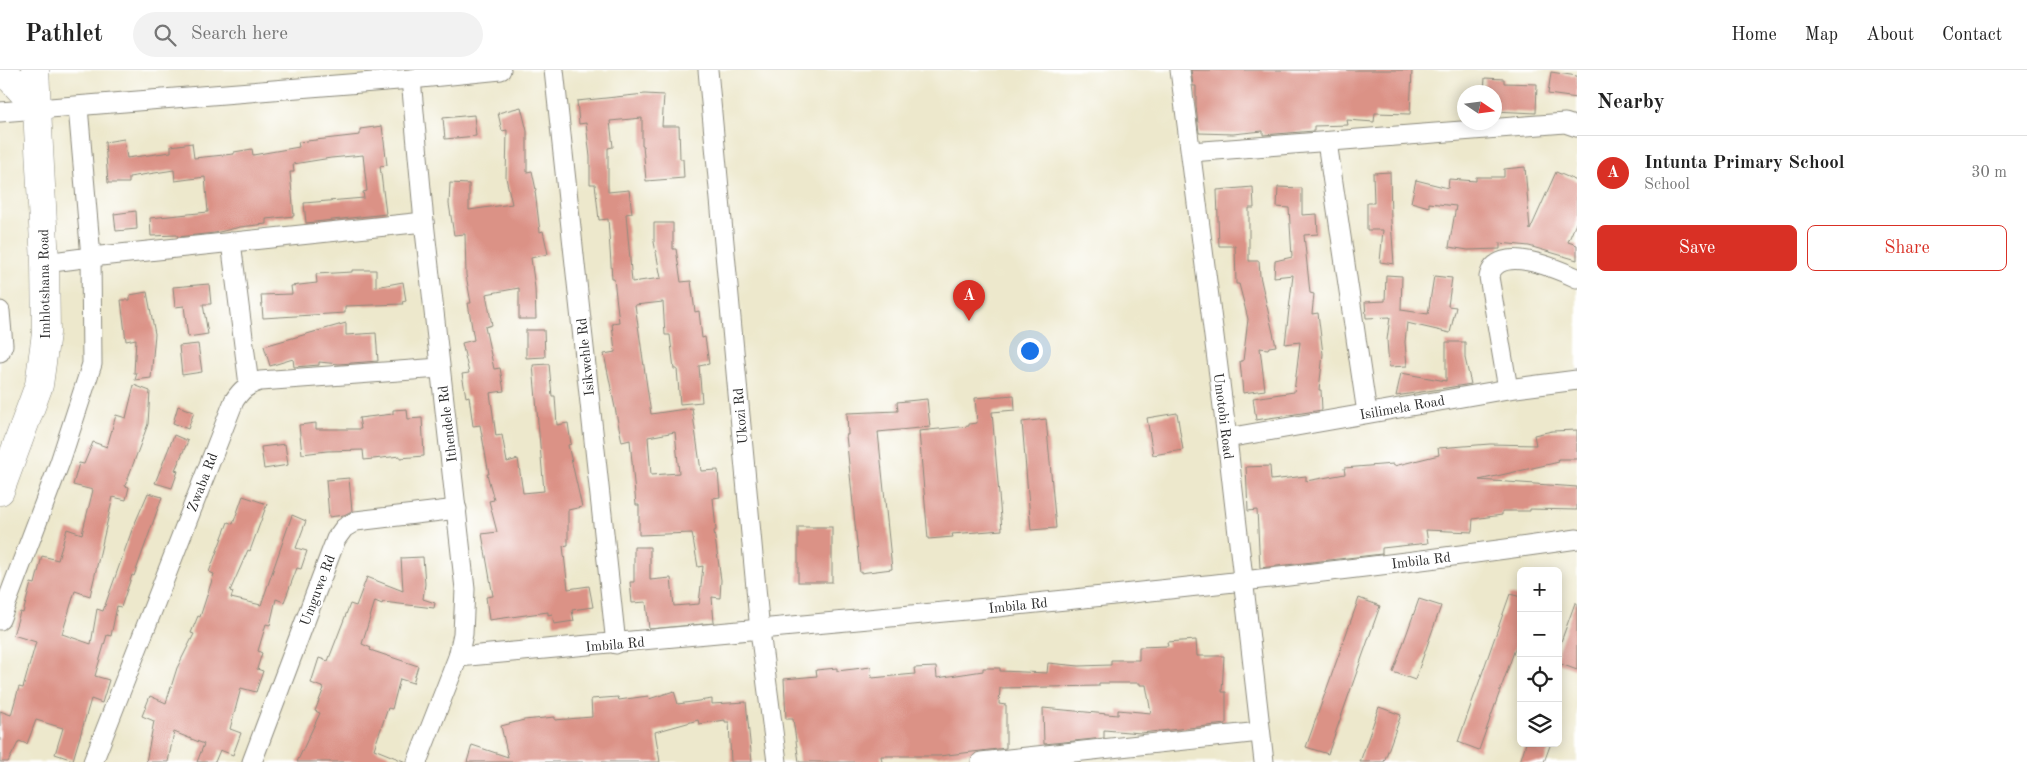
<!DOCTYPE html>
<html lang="en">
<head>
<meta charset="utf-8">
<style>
  body { margin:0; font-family:"Old Standard TT",serif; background:#f2f2f2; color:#222 }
  .controls { position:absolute; right:15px; bottom:15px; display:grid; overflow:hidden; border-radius:8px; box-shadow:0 2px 12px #0003 }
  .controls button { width:45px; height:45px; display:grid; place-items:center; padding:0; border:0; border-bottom:1px solid #e0e0e0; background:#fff; color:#222; font:25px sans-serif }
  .compass { position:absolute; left:1457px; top:15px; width:45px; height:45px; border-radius:50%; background:#fff; box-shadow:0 2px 12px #0003; rotate:103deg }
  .you { position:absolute; left:1029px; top:280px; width:18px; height:18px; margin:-12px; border:4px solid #fff; border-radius:50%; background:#1a73e8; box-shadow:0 0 0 8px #1a73e833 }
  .badge { display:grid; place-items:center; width:32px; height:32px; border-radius:50%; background:#d93025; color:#fff; font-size:16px; font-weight:700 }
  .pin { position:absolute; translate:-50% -41px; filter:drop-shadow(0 1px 2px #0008) }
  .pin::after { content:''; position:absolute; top:26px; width:18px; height:15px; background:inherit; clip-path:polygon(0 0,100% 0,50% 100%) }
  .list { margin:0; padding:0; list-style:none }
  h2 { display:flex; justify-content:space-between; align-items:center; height:65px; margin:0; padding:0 20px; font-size:21px }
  h2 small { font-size:16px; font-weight:400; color:#767676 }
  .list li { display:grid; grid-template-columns:32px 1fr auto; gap:15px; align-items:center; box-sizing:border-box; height:75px; padding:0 20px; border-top:1px solid #e0e0e0 }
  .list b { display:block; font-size:19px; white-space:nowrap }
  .list p { margin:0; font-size:16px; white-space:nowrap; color:#767676 }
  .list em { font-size:16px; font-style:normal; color:#767676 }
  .actions { display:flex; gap:10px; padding:15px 20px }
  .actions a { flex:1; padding:11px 0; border:1px solid #d93025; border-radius:8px; text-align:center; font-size:18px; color:#d93025 }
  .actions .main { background:#d93025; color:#fff }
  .icon { flex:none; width:28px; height:28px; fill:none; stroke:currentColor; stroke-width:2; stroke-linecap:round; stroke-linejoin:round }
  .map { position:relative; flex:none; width:1577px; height:692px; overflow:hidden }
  header { display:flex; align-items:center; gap:30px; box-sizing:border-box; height:70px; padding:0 25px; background:#fff; border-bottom:1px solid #e0e0e0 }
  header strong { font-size:24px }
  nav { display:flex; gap:28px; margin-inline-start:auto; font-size:18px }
  .search { width:350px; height:45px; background:#f2f2f2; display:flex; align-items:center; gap:12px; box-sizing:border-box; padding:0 18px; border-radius:28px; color:#767676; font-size:19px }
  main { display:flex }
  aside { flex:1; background:#fff }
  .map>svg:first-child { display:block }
  .building { fill:#db9286; fill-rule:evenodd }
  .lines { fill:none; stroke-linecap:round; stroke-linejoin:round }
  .street-casing { stroke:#8c8a7c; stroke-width:21 }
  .secondary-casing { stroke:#8c8a7c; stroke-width:29 }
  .street { stroke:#fff; stroke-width:19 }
  .secondary { stroke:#fff; stroke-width:28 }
  .labels { text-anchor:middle; stroke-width:4; stroke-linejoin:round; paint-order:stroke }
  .street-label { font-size:14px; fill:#2b2b2b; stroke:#fff }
</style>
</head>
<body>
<header>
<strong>Pathlet</strong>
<div class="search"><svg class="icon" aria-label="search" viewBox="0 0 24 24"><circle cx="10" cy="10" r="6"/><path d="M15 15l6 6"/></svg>Search here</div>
<nav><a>Home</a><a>Map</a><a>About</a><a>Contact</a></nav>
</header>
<main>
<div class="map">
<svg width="1577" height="692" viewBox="0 0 1577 692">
  <rect width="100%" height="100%" fill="#fff"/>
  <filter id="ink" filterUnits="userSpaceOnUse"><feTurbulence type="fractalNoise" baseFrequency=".02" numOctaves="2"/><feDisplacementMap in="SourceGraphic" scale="10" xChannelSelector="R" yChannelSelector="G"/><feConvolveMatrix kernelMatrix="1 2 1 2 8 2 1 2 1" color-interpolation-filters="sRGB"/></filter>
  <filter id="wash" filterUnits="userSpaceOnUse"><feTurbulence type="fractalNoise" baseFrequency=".0096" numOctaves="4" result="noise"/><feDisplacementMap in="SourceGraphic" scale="20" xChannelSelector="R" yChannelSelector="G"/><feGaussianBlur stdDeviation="1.12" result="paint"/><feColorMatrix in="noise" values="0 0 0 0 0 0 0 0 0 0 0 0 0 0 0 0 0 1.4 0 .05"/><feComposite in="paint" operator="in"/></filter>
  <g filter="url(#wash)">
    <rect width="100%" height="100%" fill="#ede8cc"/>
    <g id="blocks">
      <!-- building -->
      <g class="building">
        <polygon points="1191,0 1412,0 1410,44 1375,43 1374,52 1347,50 1348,55 1314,56 1314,61 1263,65 1263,61 1233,64 1199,63 1196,36 1196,16 1193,16"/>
        <polygon points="1551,2 1577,6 1577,28 1548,24"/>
        <polygon points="1485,8 1504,9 1504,13 1537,14 1536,43 1494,41 1494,22 1484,22"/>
        <path d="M645 24 664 25 662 56H679L680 89H683L684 108 646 111 643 75H642V48L610 51 613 77 608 78V122L629 120 632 143 626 144 632 212 661 208 654 172V153H673V179H676L681 212 691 211 695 242 699 241 702 268 705 267 709 294 699 296 702 332 680 334 677 299H674L670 265H665L663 232 635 235 651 344 692 338 701 401 718 400 720 427 713 428 716 460 714 461 721 510 720 528 712 527 714 553 649 559 646 532 632 533 630 512H634V477H650V510L671 508 674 536 699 534 703 496 698 497 692 463 639 465V435H636L630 370 622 372 604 284 615 282 612 253 619 252 614 209H612L608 149 599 150 595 114H590V87L586 53 579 54 577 31ZM675 362 679 403 651 405 648 367Z"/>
        <polygon points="521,37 527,61 527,102 532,101 536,120 535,121 540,162 543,161 548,184 531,188 535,218 536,249 519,249 519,218 486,224 492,255 485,257 494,299 500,298 504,321 490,323 496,366 502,365 507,392 518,389 523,423 544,421 533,295 549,294 552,326 555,326 557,355 568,353 571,374 568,375 582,437 568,440 568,475 563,476 568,519 589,516 593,537 572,540 574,551 554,554 552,544 548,545 548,542 489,550 486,527 493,526 482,464 497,462 489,431 494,430 487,404 489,404 480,355 473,356 469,326 466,327 462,304 469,303 462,273 474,270 468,233 471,233 466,205 465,164 454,165 449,134 450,113 469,114 469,140 512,134 506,108 507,60 502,61 498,43"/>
        <polygon points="474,45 476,66 445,69 443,48"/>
        <polygon points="382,56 387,95 380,96 386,144 306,153 304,133 364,128 363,122 367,121 363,85 331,88 293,94 294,102 290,102 294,146 266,149 266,154 240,157 215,163 178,167 177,165 151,166 150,148 208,142 205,107 175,111 174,100 129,107 129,113 108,113 105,72 124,69 127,88 171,82 171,76 192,73 194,88 234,84 234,82 252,79 253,85 299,77 298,72 360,65 360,59"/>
        <polygon points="1525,97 1530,160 1556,102 1577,111 1577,151 1568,172 1577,175 1577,190 1529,176 1500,173 1500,179 1468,180 1449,177 1456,136 1429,133 1429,137 1411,132 1416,110 1448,118 1449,109 1476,111 1476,107 1504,107 1504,99"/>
        <polygon points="1390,102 1391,151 1394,194 1380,192 1383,160 1367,160 1367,133 1374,133 1373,103"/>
        <polygon points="1253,117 1254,138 1249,138 1249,191 1259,191 1260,206 1276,276 1269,277 1268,279 1260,278 1265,320 1243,323 1240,291 1243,291 1248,249 1239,214 1236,214 1235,176 1219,176 1217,120"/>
        <polygon points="1278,117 1302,118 1302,145 1317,144 1318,164 1304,165 1310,223 1314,224 1312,244 1318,243 1323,284 1319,320 1321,320 1322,340 1256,350 1253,328 1294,322 1300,272 1285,274 1293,205 1274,207 1275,191 1292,187 1289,138 1277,137"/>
        <polygon points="136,141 137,159 116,161 114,144"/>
        <polygon points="352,200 376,200 376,217 403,212 406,231 402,232 403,234 345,236 345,243 263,248 261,225 292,224 291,216 317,213 316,204 352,202"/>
        <polygon points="1386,205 1402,206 1401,240 1428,244 1434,206 1452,208 1448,236 1456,237 1450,263 1407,253 1405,272 1407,296 1389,297 1387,270 1390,247 1366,248 1365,232 1385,231"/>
        <polygon points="209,214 211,234 203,234 208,264 188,267 184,236 175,237 173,217"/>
        <polygon points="147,222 155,264 151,308 135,310 137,303 134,303 136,269 126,271 121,230 130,230 130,225"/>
        <polygon points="346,253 346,265 376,263 378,291 339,294 319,292 319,295 294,297 293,289 270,296 264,276"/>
        <polygon points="526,260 544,260 545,287 526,288"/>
        <polygon points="1446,272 1465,272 1465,288 1471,314 1396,326 1401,303 1446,311"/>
        <polygon points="198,274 202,302 182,305 179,276"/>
        <polygon points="134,315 150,321 148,354 125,416 129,417 126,430 113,427 90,526 75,521 62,564 91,574 97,539 103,541 132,460 148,423 162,427 134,506 132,505 121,537 117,536 111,566 107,565 95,606 109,610 102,633 91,629 73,690 55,684 63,658 36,650 27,674 19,671 8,692 0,692 0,641 11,645 19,617 23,618 36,572 13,565 20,542 23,543 31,513 35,514 42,486 58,490 67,459 82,464 93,420 73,415 79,393 84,394 93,372 107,377 116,345 126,348"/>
        <polygon points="1014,325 1015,340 992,342 1002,460 952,464 953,467 928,469 919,361 969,356 969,354 977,353 975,328"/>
        <polygon points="927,329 930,357 878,362 892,499 860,503 846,365 848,365 847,343 898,341 897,332"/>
        <polygon points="178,336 194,342 188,359 173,353"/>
        <polygon points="407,339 408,349 422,348 424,386 400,388 400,386 364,390 363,380 327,381 302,384 299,355 316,353 316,359 361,359 359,348 393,344 393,340"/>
        <polygon points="1177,343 1183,380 1153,385 1147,348"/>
        <polygon points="1046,349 1056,458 1031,460 1022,352"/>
        <polygon points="1577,360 1577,389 1558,389 1559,392 1479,410 1577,417 1577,440 1530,439 1530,441 1502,441 1502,445 1473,449 1472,462 1426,460 1428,473 1382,478 1382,484 1260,498 1257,440 1248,441 1246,397 1270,396 1271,410 1306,406 1306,411 1345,404 1344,398 1393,394 1394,396 1439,385 1438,378 1490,374 1536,375 1534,365 1552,361"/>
        <polygon points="174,365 188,371 175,400 178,401 172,418 155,413"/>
        <polygon points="285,374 288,395 264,399 261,377"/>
        <polygon points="349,408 352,441 344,445 329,447 326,410"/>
        <polygon points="243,426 267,434 250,481 248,480 230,521 233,522 231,528 261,535 292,445 306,451 296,478 307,481 301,499 297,498 284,532 276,529 270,555 266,554 258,581 262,583 257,599 263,601 256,622 241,618 230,659 241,663 233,685 220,680 215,692 197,692 204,674 174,662 168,692 146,692 154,651 142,646 150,626 166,633 177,598 194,564 191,563 198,546 200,547 214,504 209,502 228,452 233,454"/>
        <rect x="798" y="457" width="34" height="55"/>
        <polygon points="423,487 425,514 423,529 435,533 434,538 383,532 382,534 375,531 362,574 371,578 370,580 418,596 413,613 400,609 392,639 388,638 374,679 406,692 297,692 320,643 315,641 324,618 311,613 319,588 328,591 350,534 356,536 367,507 403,521 401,488"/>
        <polygon points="1510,524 1521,527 1521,562 1479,680 1458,672"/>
        <polygon points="1359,528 1380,536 1328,684 1306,677"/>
        <polygon points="1419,529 1441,536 1415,610 1393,602"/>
        <polygon points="1575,533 1577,533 1577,600 1558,593 1558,580"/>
        <polygon points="1196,570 1197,586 1224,586 1222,622 1226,622 1226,654 1141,663 1104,660 1104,668 1044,674 1043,638 1118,645 1118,640 1151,643 1146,615 1140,615 1140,613 1099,613 1099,616 1000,618 999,634 1006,635 1006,678 939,686 881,686 882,692 799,692 793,649 786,649 784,609 817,606 816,600 837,598 837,601 871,597 872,608 915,604 914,598 936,597 937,608 983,601 983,598 1000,598 1000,601 1047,603 1048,593 1079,596 1111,595 1111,590 1139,590 1139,577 1168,576 1167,572"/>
        <polygon points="674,621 678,634 712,629 712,634 746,632 752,692 731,692 729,652 725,652 725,650 699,654 698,650 655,662 660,692 467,692 472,675 508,687 501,656 524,650 555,647 555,650 592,647 591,629 618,627 619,630 648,626 649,629"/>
        <polygon points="1379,637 1401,645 1384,692 1360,692"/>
        <polygon points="1526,673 1551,673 1544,692 1520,692"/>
      </g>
    </g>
  </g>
  <g filter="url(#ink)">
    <use href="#blocks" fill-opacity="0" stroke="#8c8a7c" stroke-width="1"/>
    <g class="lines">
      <!-- street casing -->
      <g class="street-casing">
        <g id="street">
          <polyline points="554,0 616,574"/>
          <polyline points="708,0 760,561 777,692"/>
          <polyline points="1180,0 1227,368 1264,692"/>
          <polyline points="411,9 424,152 465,519 463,564 458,587 417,692"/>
          <polyline points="0,42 411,9 501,0"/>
          <polyline points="1327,72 1367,343"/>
          <polyline points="1191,82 1565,53 1577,57"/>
          <polyline points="231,172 249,315"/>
          <polyline points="45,193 91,187 424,152"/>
          <polyline points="0,241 3,275 0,282"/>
          <path d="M1508 319 1489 207C1497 172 1557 199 1577 208"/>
          <polyline points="1227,368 1508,319 1577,310"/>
          <polyline points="0,550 60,392 92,294 91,187 78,37"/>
          <path d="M458 587C638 572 818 555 998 537 1192 517 1385 497 1577 469"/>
          <path d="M93 692 234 331C241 320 247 315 260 311L440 298"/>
          <polyline points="252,692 336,469 344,458 356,451 457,439"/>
          <polyline points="981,692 1260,662"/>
        </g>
      </g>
      <!-- secondary casing -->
      <g class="secondary-casing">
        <g id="secondary">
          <polyline points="0,2 11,9 37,38"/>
          <polyline points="0,421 39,315 46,263 45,193 35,0"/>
        </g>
      </g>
      <!-- street -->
      <use href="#street" class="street"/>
      <!-- secondary -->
      <use href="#secondary" class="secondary"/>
    </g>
  </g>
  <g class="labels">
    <!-- street labels -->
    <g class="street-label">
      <text transform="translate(44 214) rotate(-91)" y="5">Imhlotshana Road</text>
      <text transform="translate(585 287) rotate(-96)" y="5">Isikwehle Rd</text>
      <text transform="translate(1402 337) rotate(-10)" y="5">Isilimela Road</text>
      <text transform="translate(740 346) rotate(-95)" y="5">Ukozi Rd</text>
      <text transform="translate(1224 346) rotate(83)" y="5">Umotobi Road</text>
      <text transform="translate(447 354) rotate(-97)" y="5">Ithendele Rd</text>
      <text transform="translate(202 412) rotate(-69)" y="5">Zwaba Rd</text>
      <text transform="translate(1421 490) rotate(-7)" y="5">Imbila Rd</text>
      <text transform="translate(317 520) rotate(-69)" y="5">Umguwe Rd</text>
      <text transform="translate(1018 535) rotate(-6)" y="5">Imbila Rd</text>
      <text transform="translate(615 574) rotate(-5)" y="5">Imbila Rd</text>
    </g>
  </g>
</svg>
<div class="controls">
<button>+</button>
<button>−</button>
<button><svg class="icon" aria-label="locate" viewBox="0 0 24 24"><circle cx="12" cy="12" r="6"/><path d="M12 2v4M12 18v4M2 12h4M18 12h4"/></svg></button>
<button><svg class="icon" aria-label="layers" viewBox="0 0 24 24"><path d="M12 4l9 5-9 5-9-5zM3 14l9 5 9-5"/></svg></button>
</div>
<svg class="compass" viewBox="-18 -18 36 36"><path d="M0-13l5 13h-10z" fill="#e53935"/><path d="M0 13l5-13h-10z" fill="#767676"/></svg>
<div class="you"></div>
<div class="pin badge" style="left:969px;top:251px">A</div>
</div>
<aside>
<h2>Nearby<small></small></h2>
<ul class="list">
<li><span class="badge">A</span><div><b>Intunta Primary School</b><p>School</p></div><em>30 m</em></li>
</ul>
<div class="actions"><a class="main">Save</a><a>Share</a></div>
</aside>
</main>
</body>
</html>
